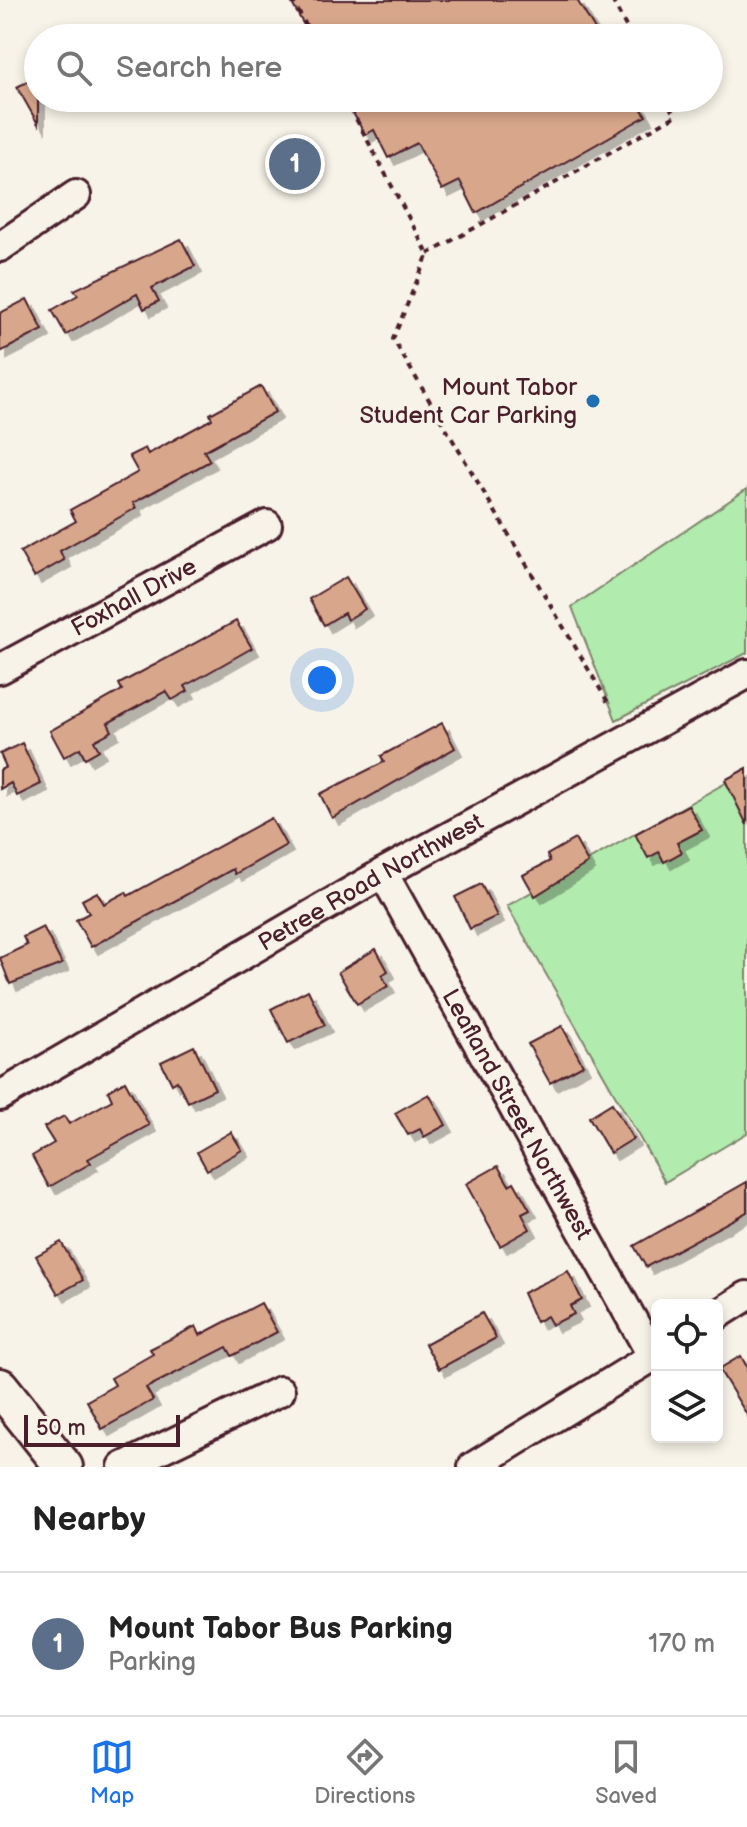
<!DOCTYPE html>
<html lang="en">
<head>
<meta charset="utf-8">
<style>
  body { margin:0; font-family:"Balsamiq Sans",sans-serif; background:#f2f2f2; color:#222 }
  .controls { position:absolute; right:24px; bottom:24px; display:grid; overflow:hidden; border-radius:12px; box-shadow:0 4px 12px #0003 }
  .controls button { width:72px; height:72px; display:grid; place-items:center; padding:0; border:0; border-bottom:2px solid #e0e0e0; background:#fff; color:#222; font:40px sans-serif }
  .scale { position:absolute; left:24px; bottom:20px; width:156px; box-sizing:border-box; padding-left:8px; border:4px solid #4a1f2b; border-top:0; font-size:22px; line-height:28px; white-space:nowrap; color:#4a1f2b; -webkit-text-stroke:6px #f7f3e8; paint-order:stroke }
  .you { position:absolute; left:322px; top:680px; width:28px; height:28px; margin:-20px; border:6px solid #fff; border-radius:50%; background:#1a73e8; box-shadow:0 0 0 12px #1a73e833 }
  .badge { display:grid; place-items:center; width:52px; height:52px; border-radius:50%; background:#1a73e8; color:#fff; font-size:26px; font-weight:700 }
  .pin { position:absolute; translate:-50% -50%; border:4px solid #fff; box-shadow:0 2px 8px #0006 }
  .list { margin:0; padding:0; list-style:none }
  h2 { display:flex; justify-content:space-between; align-items:center; height:104px; margin:0; padding:0 32px; font-size:34px }
  h2 small { font-size:26px; font-weight:400; color:#767676 }
  .list li { display:grid; grid-template-columns:52px 1fr auto; gap:24px; align-items:center; box-sizing:border-box; height:144px; padding:0 32px; border-top:2px solid #e0e0e0 }
  .list b { display:block; font-size:30px; white-space:nowrap }
  .list p { margin:0; font-size:26px; white-space:nowrap; color:#767676 }
  .list em { font-size:26px; font-style:normal; color:#767676 }
  .icon { flex:none; width:44px; height:44px; fill:none; stroke:currentColor; stroke-width:2; stroke-linecap:round; stroke-linejoin:round }
  .map { position:relative; flex:none; width:747px; height:1467px; overflow:hidden }
  .search { position:absolute; background:#fff; box-shadow:0 4px 12px #0003; left:24px; right:24px; top:24px; height:88px; display:flex; align-items:center; gap:20px; box-sizing:border-box; padding:0 28px; border-radius:44px; color:#767676; font-size:30px }
  .sheet { height:248px; background:#fff }
  nav { display:flex; justify-content:space-around; align-items:center; box-sizing:border-box; height:112px; border-top:2px solid #e0e0e0; background:#fff; font-size:22px; color:#767676 }
  nav a { display:grid; justify-items:center; gap:4px }
  nav .on { color:#1a73e8 }
  .map>svg:first-child { display:block }
  .green { fill:#b2ebae; stroke:#7e856c; stroke-width:2 }
  .building { fill:#d8a78b; stroke:#4a1f2b; stroke-width:2; filter:url(#shadow) }
  .lines { fill:none; stroke-linecap:round; stroke-linejoin:round }
  .minor-casing { stroke:#4a1f2b; stroke-width:34 }
  .major-casing { stroke:#4a1f2b; stroke-width:42 }
  .path { stroke:#4a1f2b; stroke-width:4; stroke-dasharray:6 6; stroke-linecap:butt }
  .minor { stroke:#f7f3e8; stroke-width:28 }
  .major { stroke:#f7f3e8; stroke-width:36 }
  .poi-dot { fill:#1f6fb2; stroke:#f7f3e8; stroke-width:3 }
  .labels { text-anchor:middle; stroke-width:6; stroke-linejoin:round; paint-order:stroke }
  .poi-label { font-size:24px; fill:#4a1f2b; stroke:#f7f3e8; text-anchor:end }
  .street-label { font-size:24px; fill:#4a1f2b; stroke:#f7f3e8 }
</style>
</head>
<body>
<div class="map">
<svg width="747" height="1467" viewBox="0 0 747 1467">
  <defs>
    <filter id="shadow"><feDropShadow dx="7" dy="7" stdDeviation="0" flood-color="#0004"/></filter>
  </defs>
  <rect width="100%" height="100%" fill="#f7f3e8"/>
  <filter id="ink" filterUnits="userSpaceOnUse"><feTurbulence type="fractalNoise" baseFrequency=".0125" numOctaves="2"/><feDisplacementMap in="SourceGraphic" scale="16" xChannelSelector="R" yChannelSelector="G"/><feConvolveMatrix kernelMatrix="1 2 1 2 8 2 1 2 1" color-interpolation-filters="sRGB"/></filter>
  <g filter="url(#ink)">
    <!-- green -->
    <g class="green">
      <polygon points="747,489 747,653 616,720 572,607"/>
      <polygon points="747,771 747,1133 665,1182 507,906"/>
    </g>
    <!-- building -->
    <g class="building">
      <polygon points="290,0 577,0 600,38 311,38"/>
      <polygon points="38,76 38,124 17,87"/>
      <polygon points="345,98 635,98 646,116 476,213 460,181 442,190 417,143 388,158 374,130 365,135"/>
      <polygon points="181,239 195,266 152,288 159,301 144,309 137,294 66,335 52,310 78,295 74,290"/>
      <polygon points="27,299 43,330 0,352 0,313"/>
      <polygon points="261,386 275,412 204,451 210,461 133,503 136,508 60,551 64,560 34,577 20,552 76,521 70,510 138,472 129,456 145,448 148,454 212,419 210,414"/>
      <polygon points="346,577 365,609 347,620 344,613 324,625 309,599"/>
      <polygon points="236,621 252,648 185,686 188,691 172,700 166,691 108,723 112,731 94,741 99,750 85,758 80,748 64,757 50,731 122,690 119,684"/>
      <polygon points="442,723 455,748 332,818 320,794 384,762 381,756"/>
      <polygon points="22,743 41,784 17,796 11,783 0,789 0,770 6,767 0,754"/>
      <polygon points="747,768 747,825 725,780"/>
      <polygon points="688,805 702,830 677,843 682,852 664,862 659,852 648,858 635,834"/>
      <polygon points="271,818 286,845 235,874 233,869 91,947 76,920 89,913 82,900 97,892 104,904 126,892 128,896"/>
      <polygon points="575,839 588,863 535,896 523,875 550,861 547,855"/>
      <polygon points="481,884 497,916 470,929 455,897"/>
      <polygon points="43,927 62,964 10,984 0,958 27,945 23,937"/>
      <polygon points="376,949 388,971 382,975 388,986 357,1004 338,972"/>
      <polygon points="308,990 325,1025 288,1043 271,1009"/>
      <polygon points="562,1026 583,1065 550,1083 528,1044"/>
      <polygon points="194,1046 215,1089 188,1102 177,1081 172,1084 161,1062"/>
      <polygon points="125,1081 149,1125 88,1159 91,1163 49,1187 32,1156 54,1143 44,1127 64,1116 69,1124 112,1100 108,1091"/>
      <polygon points="429,1094 446,1125 424,1137 420,1129 408,1135 395,1113"/>
      <polygon points="612,1103 633,1139 610,1153 589,1117"/>
      <polygon points="231,1132 242,1150 207,1170 197,1152"/>
      <polygon points="498,1166 509,1185 514,1182 530,1210 522,1214 530,1229 500,1246 466,1184"/>
      <polygon points="747,1182 747,1212 646,1267 634,1246"/>
      <polygon points="61,1242 83,1280 58,1294 36,1256"/>
      <polygon points="568,1271 582,1300 570,1306 574,1314 552,1325 547,1316 536,1322 523,1293"/>
      <polygon points="261,1303 277,1332 232,1356 227,1347 146,1388 153,1400 102,1429 87,1401 115,1385 111,1378 153,1354 150,1349 196,1326 200,1335"/>
      <polygon points="482,1313 496,1338 439,1369 425,1344"/>
      <polygon points="741,1356 747,1367 747,1415 719,1369"/>
    </g>
    <g class="lines">
      <!-- minor casing -->
      <g class="minor-casing">
        <g id="minor">
          <polyline points="0,247 76,195"/>
          <path id="s1" d="M0 669 267 525"/>
          <path id="s2" d="M383 873 653 1357"/>
          <path id="s3" d="M0 1096 383 873 747 674"/>
          <polyline points="717,1315 747,1296"/>
          <polyline points="123,1467 280,1391"/>
          <polyline points="473,1467 657,1354"/>
        </g>
      </g>
      <!-- major casing -->
      <g class="major-casing">
        <polyline id="major" points="0,1387 64,1467"/>
      </g>
      <!-- path -->
      <g class="path">
        <polyline points="292,0 313,38"/>
        <polyline points="612,0 632,38"/>
        <polyline points="345,98 428,254 393,339 609,704"/>
        <polyline points="428,254 675,116 665,98"/>
      </g>
      <!-- minor -->
      <use href="#minor" class="minor"/>
      <!-- major -->
      <use href="#major" class="major"/>
    </g>
  </g>
  <!-- markers -->
  <circle class="poi-dot" cx="593" cy="401" r="8"/>
  <g class="labels">
    <!-- poi labels -->
    <g class="poi-label">
      <text x="577" y="395">Mount Tabor<tspan x="577" dy="28">Student Car Parking</tspan></text>
    </g>
    <!-- street labels -->
    <g class="street-label">
      <text dy="8" stroke="none"><textPath href="#s1" startOffset="152">Foxhall Drive</textPath></text>
      <text dy="8" stroke="none"><textPath href="#s3" startOffset="428">Petree Road Northwest</textPath></text>
      <text dy="8" stroke="none"><textPath href="#s2" startOffset="276">Leafland Street Northwest</textPath></text>
    </g>
  </g>
</svg>
<div class="controls">
<button><svg class="icon" aria-label="locate" viewBox="0 0 24 24"><circle cx="12" cy="12" r="6"/><path d="M12 2v4M12 18v4M2 12h4M18 12h4"/></svg></button>
<button><svg class="icon" aria-label="layers" viewBox="0 0 24 24"><path d="M12 4l9 5-9 5-9-5zM3 14l9 5 9-5"/></svg></button>
</div>
<div class="scale">50 m</div>
<div class="you"></div>
<div class="pin badge" style="left:295px;top:164px;background:#5c6f8a">1</div>
<div class="search"><svg class="icon" aria-label="search" viewBox="0 0 24 24"><circle cx="10" cy="10" r="6"/><path d="M15 15l6 6"/></svg>Search here</div>
</div>
<section class="sheet">
<h2>Nearby<small></small></h2>
<ul class="list">
<li><span class="badge" style="background:#5c6f8a">1</span><div><b>Mount Tabor Bus Parking</b><p>Parking</p></div><em>170 m</em></li>
</ul>
</section>
<nav>
<a class="on"><svg class="icon" aria-label="map" viewBox="0 0 24 24"><path d="M3 6l6-2 6 2 6-2v14l-6 2-6-2-6 2zM9 4v14M15 6v14"/></svg>Map</a>
<a><svg class="icon" aria-label="directions" viewBox="0 0 24 24"><path d="M12 3l9 9-9 9-9-9zM9 14v-3h6M13 9l2 2-2 2"/></svg>Directions</a>
<a><svg class="icon" aria-label="saved" viewBox="0 0 24 24"><path d="M7 4h10v16l-5-4-5 4z"/></svg>Saved</a>
</nav>
</body>
</html>
